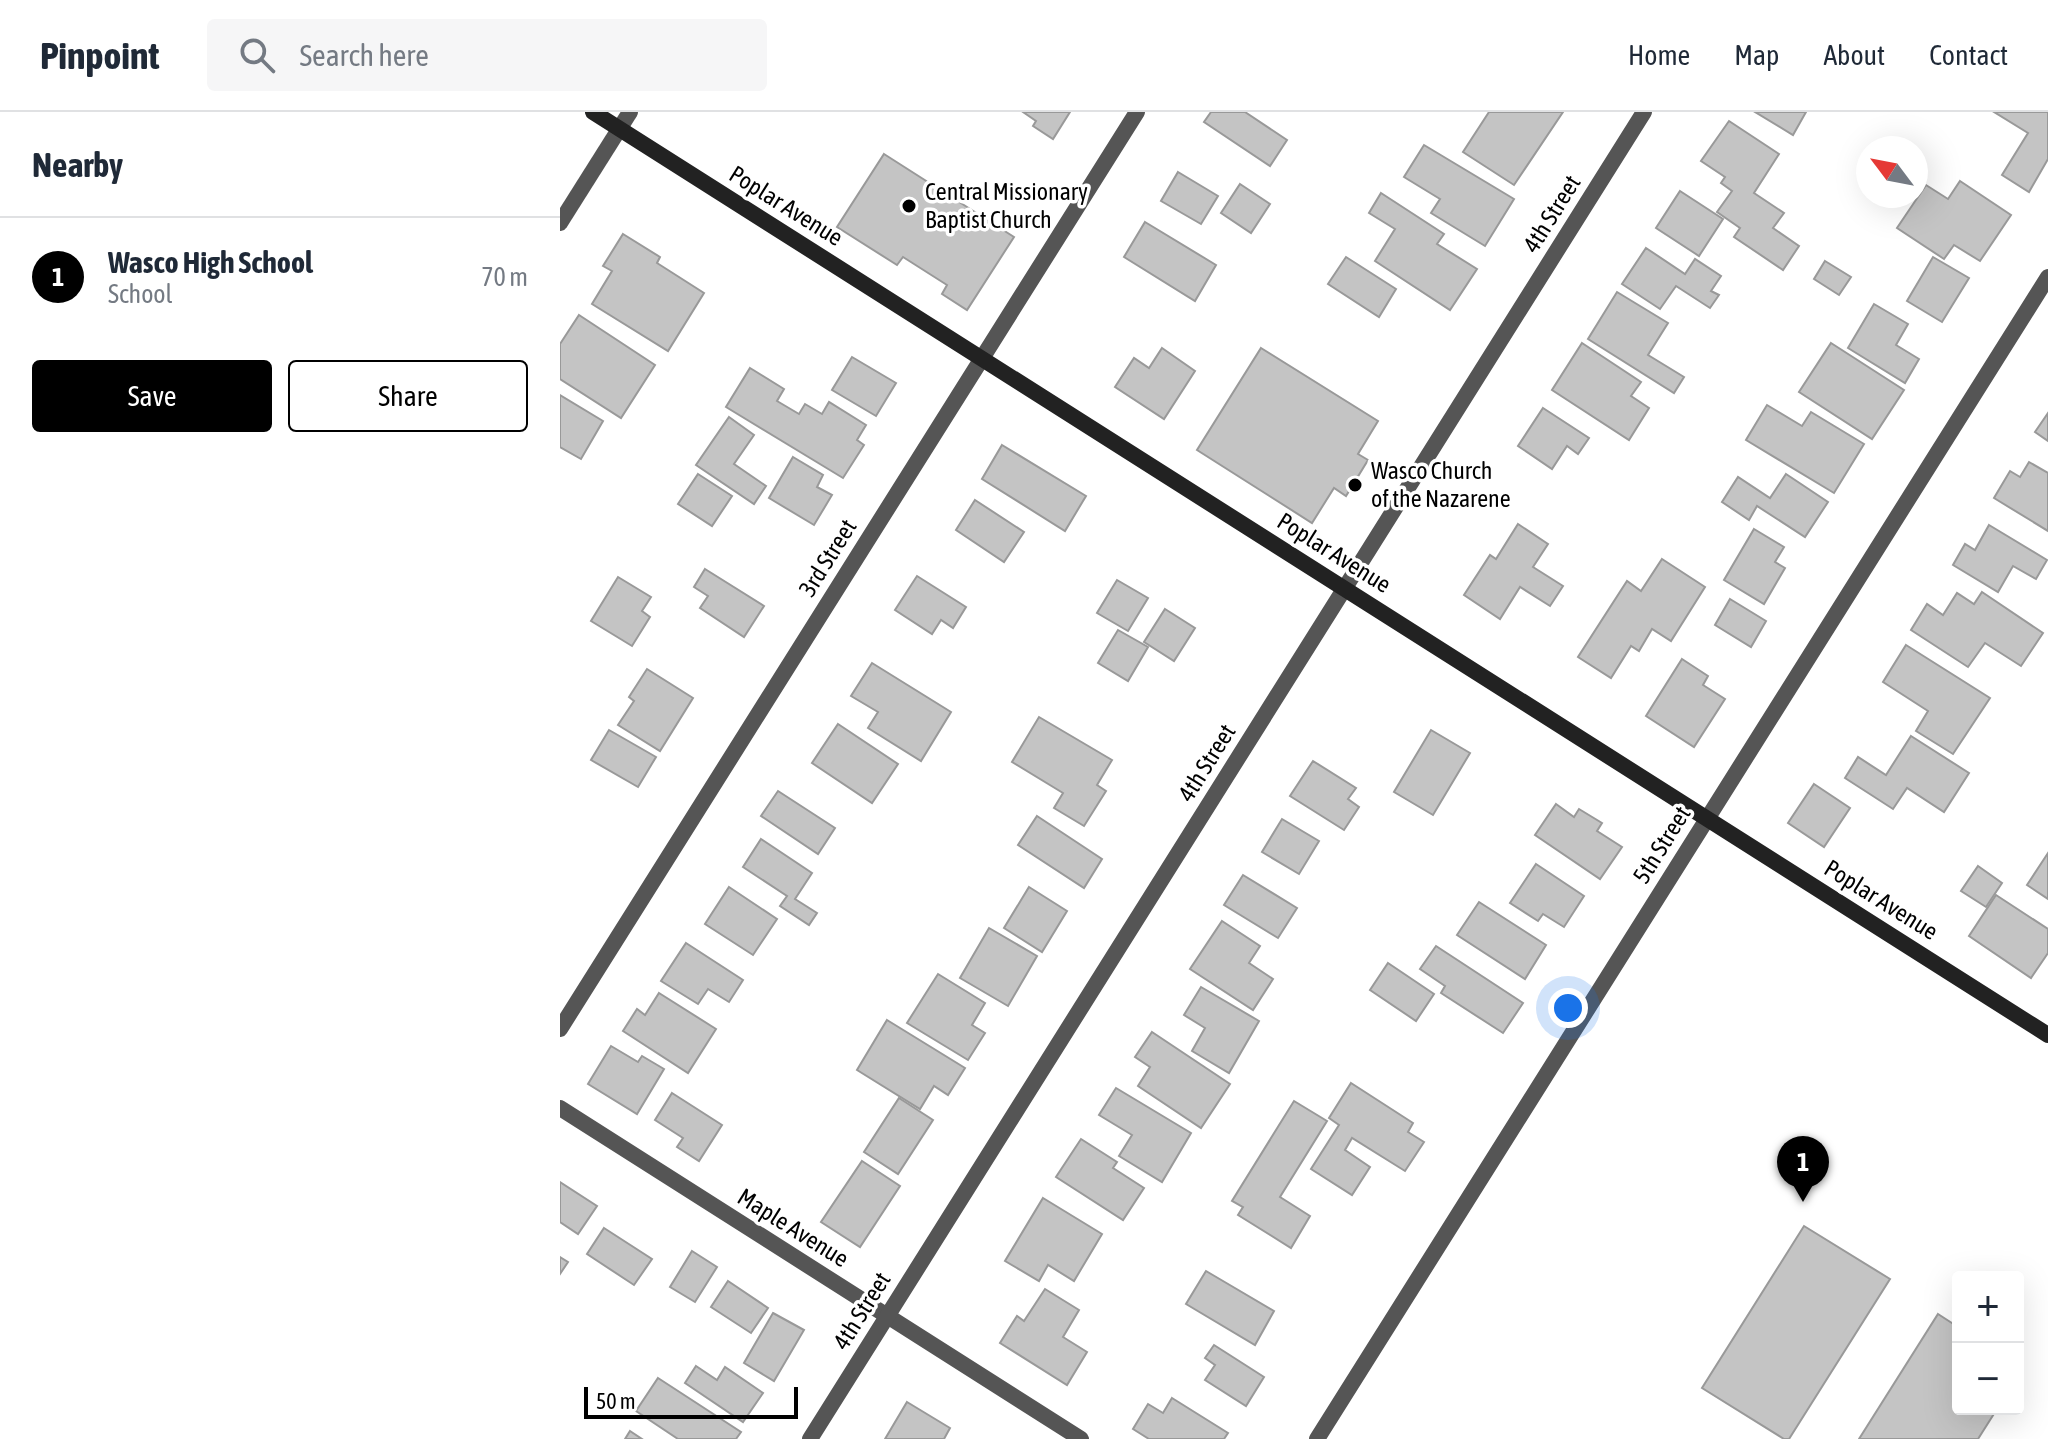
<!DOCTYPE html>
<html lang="en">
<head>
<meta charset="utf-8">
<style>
  body { margin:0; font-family:"Asap Condensed",sans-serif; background:#f6f6f7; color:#1f2937 }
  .controls { position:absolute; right:24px; bottom:24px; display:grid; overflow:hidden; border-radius:8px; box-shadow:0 8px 32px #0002 }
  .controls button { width:72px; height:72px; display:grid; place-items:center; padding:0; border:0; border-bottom:2px solid #e0e1e3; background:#fff; color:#1f2937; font:40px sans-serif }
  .compass { position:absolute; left:1296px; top:24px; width:72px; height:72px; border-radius:50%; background:#fff; box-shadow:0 8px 32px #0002; rotate:302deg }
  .scale { position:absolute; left:24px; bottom:20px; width:214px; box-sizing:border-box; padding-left:8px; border:4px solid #000; border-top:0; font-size:22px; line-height:28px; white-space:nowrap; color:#000; -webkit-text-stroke:6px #fff; paint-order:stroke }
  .you { position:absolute; left:1008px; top:896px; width:28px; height:28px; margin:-20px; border:6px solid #fff; border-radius:50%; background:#1a73e8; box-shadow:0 0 0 12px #1a73e833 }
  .badge { display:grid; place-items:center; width:52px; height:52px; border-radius:50%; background:#000; color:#fff; font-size:26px; font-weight:700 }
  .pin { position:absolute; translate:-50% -66px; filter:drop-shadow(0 2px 4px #0008) }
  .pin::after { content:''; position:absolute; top:42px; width:28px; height:24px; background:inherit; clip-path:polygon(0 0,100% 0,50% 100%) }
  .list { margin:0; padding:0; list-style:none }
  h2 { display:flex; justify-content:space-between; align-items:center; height:104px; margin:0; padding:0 32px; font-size:34px }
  h2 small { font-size:26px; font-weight:400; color:#747a83 }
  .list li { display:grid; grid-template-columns:52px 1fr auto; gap:24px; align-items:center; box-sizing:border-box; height:120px; padding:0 32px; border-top:2px solid #e0e1e3 }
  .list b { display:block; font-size:30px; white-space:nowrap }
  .list p { margin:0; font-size:26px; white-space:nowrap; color:#747a83 }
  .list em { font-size:26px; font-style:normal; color:#747a83 }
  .actions { display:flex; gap:16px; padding:24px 32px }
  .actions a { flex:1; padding:18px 0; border:2px solid #000; border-radius:8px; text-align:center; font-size:28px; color:#000 }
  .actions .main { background:#000; color:#fff }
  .icon { flex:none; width:44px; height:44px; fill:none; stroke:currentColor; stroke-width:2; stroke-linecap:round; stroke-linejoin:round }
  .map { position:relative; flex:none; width:1488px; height:1327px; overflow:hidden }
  header { display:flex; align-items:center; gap:48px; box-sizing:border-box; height:112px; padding:0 40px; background:#fff; border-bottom:2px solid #e0e1e3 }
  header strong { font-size:38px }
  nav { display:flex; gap:44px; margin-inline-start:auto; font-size:28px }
  .search { width:560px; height:72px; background:#f6f6f7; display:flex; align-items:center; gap:20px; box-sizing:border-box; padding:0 28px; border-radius:8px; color:#747a83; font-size:30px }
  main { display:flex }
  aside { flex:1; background:#fff }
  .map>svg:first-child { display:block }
  .building { fill:#c4c4c4; stroke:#999; stroke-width:2 }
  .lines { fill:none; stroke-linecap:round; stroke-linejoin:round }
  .street { stroke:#555; stroke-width:16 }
  .secondary { stroke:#222; stroke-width:16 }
  .poi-dot { fill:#000; stroke:#fff; stroke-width:3 }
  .labels { text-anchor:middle; stroke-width:7; stroke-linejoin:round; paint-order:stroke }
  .poi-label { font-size:24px; fill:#000; stroke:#fff; text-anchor:start }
  .street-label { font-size:24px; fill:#000; stroke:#fff }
</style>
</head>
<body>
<header>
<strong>Pinpoint</strong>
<div class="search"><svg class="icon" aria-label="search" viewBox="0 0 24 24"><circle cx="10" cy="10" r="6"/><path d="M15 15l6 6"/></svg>Search here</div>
<nav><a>Home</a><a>Map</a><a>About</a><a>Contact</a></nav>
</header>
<main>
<aside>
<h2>Nearby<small></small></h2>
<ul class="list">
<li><span class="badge">1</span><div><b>Wasco High School</b><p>School</p></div><em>70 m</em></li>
</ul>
<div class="actions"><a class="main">Save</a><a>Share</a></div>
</aside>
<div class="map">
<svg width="1488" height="1327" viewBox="0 0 1488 1327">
  <rect width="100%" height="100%" fill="#fff"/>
  <!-- building -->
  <g class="building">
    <polygon points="463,0 510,0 493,27 473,14 476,9"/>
    <polygon points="651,0 685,0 727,28 710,54 644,10"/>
    <polygon points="929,0 1003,0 954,73 903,40"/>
    <polygon points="1195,0 1246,0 1233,23"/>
    <polygon points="1434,0 1488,0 1488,47 1469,80 1442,63 1468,21"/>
    <polygon points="1169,9 1219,42 1194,81 1224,101 1213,116 1239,134 1223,158 1174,125 1180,116 1157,100 1172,79 1161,71 1165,65 1141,49"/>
    <polygon points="864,33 954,87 925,134 871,101 880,87 844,65"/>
    <polygon points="324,42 454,125 407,198 382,182 387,173 343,145 337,153 277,115"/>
    <polygon points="618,60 658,84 641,112 601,89"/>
    <polygon points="1400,69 1451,103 1420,149 1394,133 1384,147 1337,116 1366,73 1388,87"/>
    <polygon points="680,72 710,92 691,121 661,101"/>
    <polygon points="1120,79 1163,107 1139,144 1096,116"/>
    <polygon points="821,81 884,122 877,132 917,157 890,198 815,149 835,117 809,101"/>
    <polygon points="585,110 656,153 635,189 564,145"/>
    <polygon points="63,122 100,145 97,151 144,181 108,239 32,192 52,159 43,154"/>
    <polygon points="1086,136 1125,162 1135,147 1161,164 1151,179 1159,183 1150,196 1116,174 1100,197 1062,172"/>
    <polygon points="786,145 836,177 819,205 768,172"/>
    <polygon points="1373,145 1409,166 1382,210 1347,189"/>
    <polygon points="1265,149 1291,165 1279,183 1254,167"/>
    <polygon points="1057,180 1108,211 1088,243 1124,265 1114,281 1028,227"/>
    <polygon points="1314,192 1348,212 1336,233 1359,247 1345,271 1288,236"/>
    <polygon points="19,203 95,253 61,306 0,267 0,232"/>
    <polygon points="1022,231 1081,270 1071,284 1089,296 1069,328 992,278"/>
    <polygon points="1271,231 1344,278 1312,327 1239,280"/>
    <polygon points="602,236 635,259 604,307 555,275 574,246 589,256"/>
    <polygon points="701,236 818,309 798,342 808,348 786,384 774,376 752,411 637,338"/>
    <polygon points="292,245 336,271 316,304 272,278"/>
    <polygon points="190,256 224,277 217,289 239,302 245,292 262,302 269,290 306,313 297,328 304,333 283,366 166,295"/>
    <polygon points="0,283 43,309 21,347 0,335"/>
    <polygon points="1207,293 1242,314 1251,300 1304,332 1274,381 1186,328"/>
    <polygon points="983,296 1029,326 1018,342 1007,334 992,357 958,334"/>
    <polygon points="1488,301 1488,329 1475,320"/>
    <polygon points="169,305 194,323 174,352 206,374 194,392 136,353"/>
    <polygon points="442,333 526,384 505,419 422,367"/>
    <polygon points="233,345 263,363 257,375 272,383 254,413 209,386"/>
    <polygon points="1469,350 1488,361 1488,419 1434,386 1450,359 1460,365"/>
    <polygon points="138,362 172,384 152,414 118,392"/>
    <polygon points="1226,362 1268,390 1245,425 1197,394 1189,408 1162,390 1178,365 1210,386"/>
    <polygon points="415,388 464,420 444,450 396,418"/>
    <polygon points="958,412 988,432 973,455 1003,474 990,494 960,475 940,507 904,483 930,443 936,447"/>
    <polygon points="1429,413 1487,448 1476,467 1453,454 1438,480 1393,453 1405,432 1415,438"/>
    <polygon points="1194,417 1224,435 1215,450 1225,456 1204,492 1164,468"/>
    <polygon points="1102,447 1145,475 1111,529 1092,517 1079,539 1071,534 1051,566 1018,545 1067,469 1081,479"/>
    <polygon points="145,457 204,494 184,525 140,496 148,484 134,475"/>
    <polygon points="357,464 406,495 393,516 381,508 372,522 335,498"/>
    <polygon points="58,465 91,485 82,499 90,505 72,534 31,509"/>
    <polygon points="557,468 588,486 568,519 537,501"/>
    <polygon points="1422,480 1483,521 1461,554 1425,531 1408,555 1351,518 1367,492 1383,503 1397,481 1414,492"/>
    <polygon points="1170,487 1206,509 1191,535 1155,513"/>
    <polygon points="605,497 635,516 614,549 584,530"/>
    <polygon points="558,518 588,535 568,569 538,551"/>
    <polygon points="1346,533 1430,586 1393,642 1356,619 1368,599 1323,570"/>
    <polygon points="1122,547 1148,564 1143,573 1165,587 1134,635 1086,604"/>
    <polygon points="312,551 391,600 361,649 308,616 318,600 291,584"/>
    <polygon points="87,557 133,586 100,639 58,613 74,589 69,585"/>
    <polygon points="479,605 552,648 537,673 546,679 524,714 494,696 503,681 452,650"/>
    <polygon points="278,612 338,652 312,691 252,651"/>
    <polygon points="49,618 96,645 78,675 31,648"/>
    <polygon points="871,618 910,641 873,703 834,680"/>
    <polygon points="1351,624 1409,661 1384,700 1347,676 1333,697 1285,666 1298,645 1326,663"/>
    <polygon points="753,649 796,676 788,687 799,695 784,718 730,684"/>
    <polygon points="1254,672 1290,696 1264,735 1228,711"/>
    <polygon points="218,679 275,716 258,742 201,704"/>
    <polygon points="996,692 1014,705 1019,697 1042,711 1037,719 1062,735 1040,767 975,723"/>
    <polygon points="477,704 542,747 524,776 458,733"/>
    <polygon points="722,707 759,729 739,762 702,740"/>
    <polygon points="201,727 252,761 235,787 257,801 249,813 220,794 227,784 183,755"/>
    <polygon points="1488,741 1488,787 1467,773"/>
    <polygon points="976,752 1024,784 1004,815 983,802 978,809 950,791"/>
    <polygon points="1418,754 1442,771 1426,795 1401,779"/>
    <polygon points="683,763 737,796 718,826 664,793"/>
    <polygon points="169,775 217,807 193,843 145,812"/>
    <polygon points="469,775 507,799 482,840 444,816"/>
    <polygon points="1436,783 1488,817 1488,841 1471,866 1409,824"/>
    <polygon points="919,790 986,833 965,867 897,823"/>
    <polygon points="662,809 700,834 689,851 713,867 693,898 630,857"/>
    <polygon points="429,816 477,844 448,894 400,866"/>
    <polygon points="126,831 183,868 169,890 148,877 138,892 101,869"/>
    <polygon points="876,834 963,891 943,921 881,881 885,874 860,857"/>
    <polygon points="828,851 874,882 856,909 810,878"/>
    <polygon points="378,862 425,891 412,913 425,921 408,948 347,911"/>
    <polygon points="641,875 699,909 669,961 632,939 645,916 624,903"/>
    <polygon points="99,881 156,917 128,961 63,919 77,897 85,903"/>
    <polygon points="327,908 405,956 388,983 374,974 360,997 297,958"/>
    <polygon points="592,920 670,972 641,1016 578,974 590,955 575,945"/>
    <polygon points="51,934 78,950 82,944 104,957 77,1002 28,972"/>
    <polygon points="791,971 853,1011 848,1020 864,1030 845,1059 792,1026 785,1038 810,1055 792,1083 751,1057 779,1013 769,1006"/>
    <polygon points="556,976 631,1021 602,1070 559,1044 572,1023 539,1003"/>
    <polygon points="112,981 162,1013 139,1049 117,1035 123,1026 95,1008"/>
    <polygon points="339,986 373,1008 338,1062 304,1040"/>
    <polygon points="734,989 767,1009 720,1085 750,1104 731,1136 678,1103 683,1095 672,1089"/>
    <polygon points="521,1027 557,1050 553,1056 584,1076 563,1108 496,1065"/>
    <polygon points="302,1049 340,1074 300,1135 261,1110"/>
    <polygon points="0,1070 37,1094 18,1122 0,1110"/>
    <polygon points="483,1086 542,1122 514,1169 488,1153 479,1169 445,1149"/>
    <polygon points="1244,1114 1330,1167 1229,1327 1224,1327 1142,1276"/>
    <polygon points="44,1116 92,1147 74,1173 27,1142"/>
    <polygon points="132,1139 157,1155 135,1190 110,1175"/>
    <polygon points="0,1145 8,1150 0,1162"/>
    <polygon points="646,1159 714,1199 695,1233 626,1192"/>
    <polygon points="168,1169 208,1196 191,1221 151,1195"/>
    <polygon points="485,1177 519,1198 503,1225 527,1240 507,1273 440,1231 457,1204 464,1209"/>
    <polygon points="213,1201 244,1218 214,1269 184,1251"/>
    <polygon points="1378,1202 1398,1215 1398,1297 1437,1297 1418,1327 1299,1327"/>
    <polygon points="654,1233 704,1265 686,1294 645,1268 655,1253 645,1246"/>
    <polygon points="136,1254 157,1268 165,1255 203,1281 183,1310 125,1271"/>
    <polygon points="98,1266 181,1320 176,1327 118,1327 76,1299"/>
    <polygon points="612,1286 668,1321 664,1327 589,1327 573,1317 588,1292 603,1301"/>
    <polygon points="347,1290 390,1316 384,1327 325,1327"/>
    <polygon points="70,1319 82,1327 65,1327"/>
  </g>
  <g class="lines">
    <!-- street -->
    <g class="street">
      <polyline points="0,111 70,0"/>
      <polyline points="0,917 577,0"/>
      <polyline points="0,996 521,1327"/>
      <polyline points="250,1327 1084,0"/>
      <polyline points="757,1327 1488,165"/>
    </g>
    <!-- secondary -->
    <polyline class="secondary" points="33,0 1488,923"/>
  </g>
  <!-- markers -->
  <g class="poi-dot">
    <circle cx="349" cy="94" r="8"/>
    <circle cx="795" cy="373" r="8"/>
  </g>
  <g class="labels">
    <!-- poi labels -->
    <g class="poi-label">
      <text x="365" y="88">Central Missionary<tspan x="365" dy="28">Baptist Church</tspan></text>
      <text x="811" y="367">Wasco Church<tspan x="811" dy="28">of the Nazarene</tspan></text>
    </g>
    <!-- street labels -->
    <g class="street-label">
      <text transform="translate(226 94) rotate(32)" y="8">Poplar Avenue</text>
      <text transform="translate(992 102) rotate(-58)" y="8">4th Street</text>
      <text transform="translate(774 441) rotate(32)" y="8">Poplar Avenue</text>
      <text transform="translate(268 446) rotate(-58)" y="8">3rd Street</text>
      <text transform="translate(647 651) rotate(-58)" y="8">4th Street</text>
      <text transform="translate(1102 733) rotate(-58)" y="8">5th Street</text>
      <text transform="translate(1321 788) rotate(32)" y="8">Poplar Avenue</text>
      <text transform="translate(233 1116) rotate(32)" y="8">Maple Avenue</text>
      <text transform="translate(302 1199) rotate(-58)" y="8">4th Street</text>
    </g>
  </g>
</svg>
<div class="controls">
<button>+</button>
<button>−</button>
</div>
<svg class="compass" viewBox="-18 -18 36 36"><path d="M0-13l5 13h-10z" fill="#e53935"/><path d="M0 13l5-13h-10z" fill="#747a83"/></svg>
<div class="scale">50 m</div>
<div class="you"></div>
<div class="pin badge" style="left:1243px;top:1090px">1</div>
</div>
</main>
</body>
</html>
